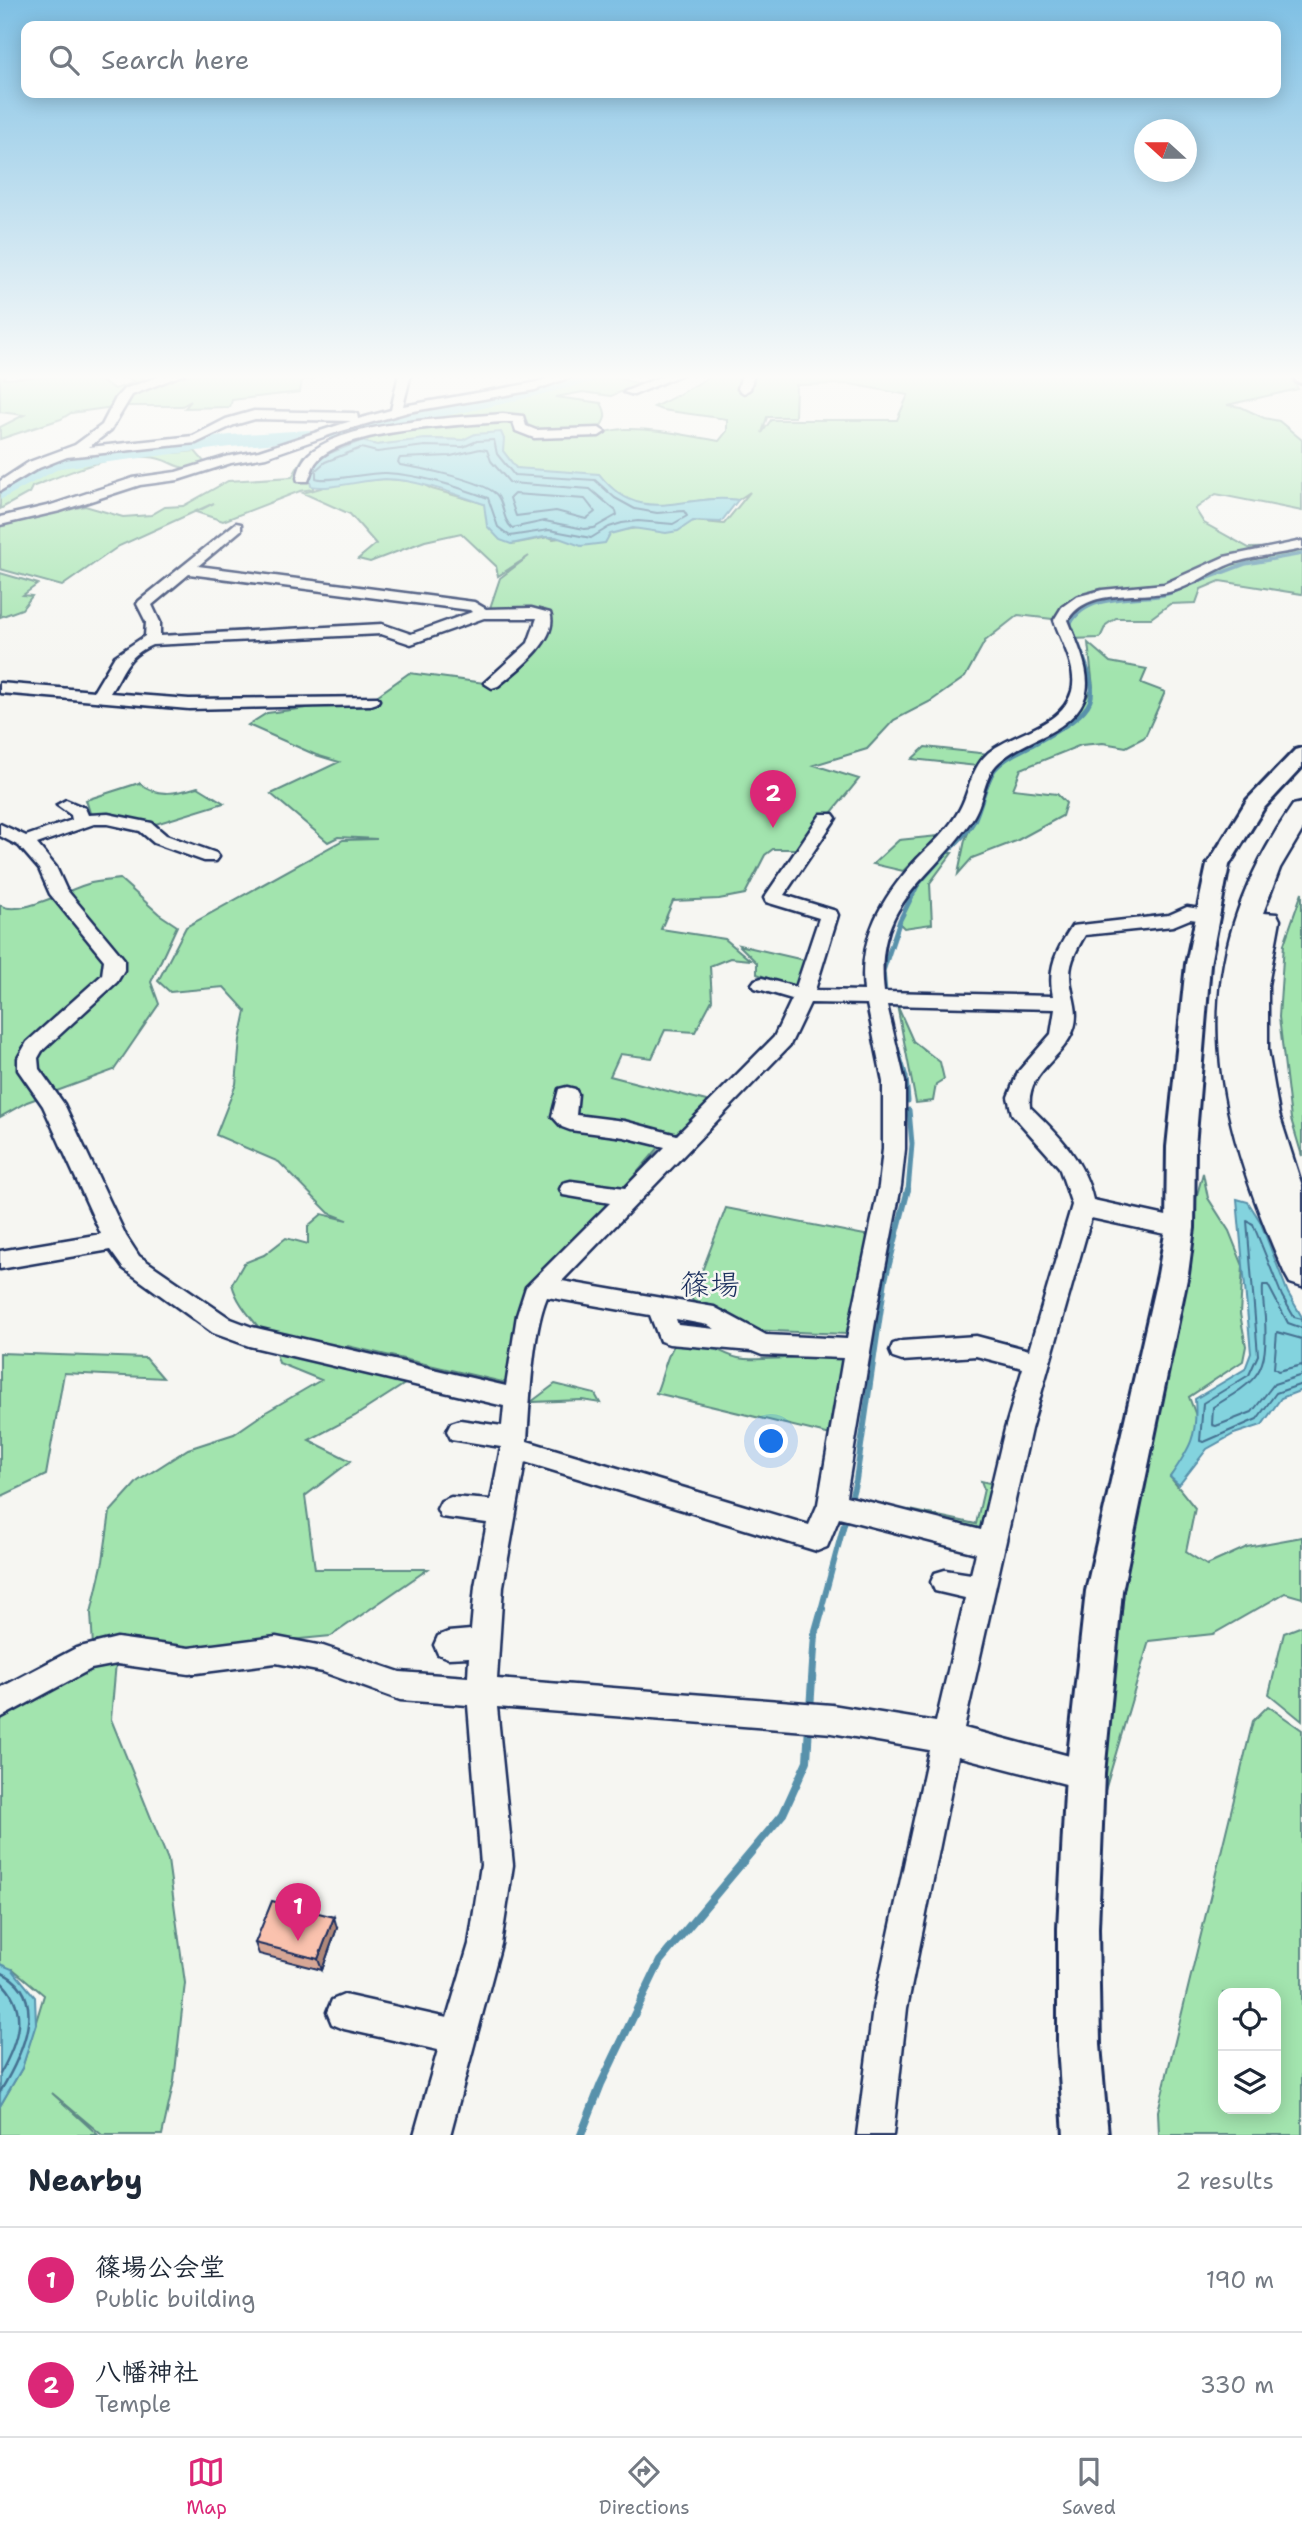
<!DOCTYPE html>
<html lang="en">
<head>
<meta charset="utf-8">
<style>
  body { margin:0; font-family:"Shantell Sans","Klee One",sans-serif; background:#f6f6f7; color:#1f2937 }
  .controls { position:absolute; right:21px; bottom:21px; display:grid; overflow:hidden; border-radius:14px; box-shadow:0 4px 18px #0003 }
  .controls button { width:63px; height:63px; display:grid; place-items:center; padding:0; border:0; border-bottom:2px solid #e0e1e3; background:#fff; color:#1f2937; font:35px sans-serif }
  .compass { position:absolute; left:1134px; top:119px; width:63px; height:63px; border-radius:50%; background:#fff; box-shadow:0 4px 18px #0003; rotate:291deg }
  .you { position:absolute; left:772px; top:1442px; width:24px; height:24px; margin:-18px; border:5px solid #fff; border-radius:50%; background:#1a73e8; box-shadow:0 0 0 10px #1a73e833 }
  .badge { display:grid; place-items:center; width:46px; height:46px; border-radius:50%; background:#db2777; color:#fff; font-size:23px; font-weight:700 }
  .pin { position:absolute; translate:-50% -58px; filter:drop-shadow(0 2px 4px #0008) }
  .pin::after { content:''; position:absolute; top:37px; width:24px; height:21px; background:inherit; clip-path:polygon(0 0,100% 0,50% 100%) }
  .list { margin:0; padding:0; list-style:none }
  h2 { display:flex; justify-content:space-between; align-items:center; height:91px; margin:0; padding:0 28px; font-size:30px }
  h2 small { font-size:23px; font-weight:400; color:#747a83 }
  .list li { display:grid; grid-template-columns:46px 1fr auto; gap:21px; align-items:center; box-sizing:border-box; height:105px; padding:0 28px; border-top:2px solid #e0e1e3 }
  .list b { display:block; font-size:26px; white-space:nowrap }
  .list p { margin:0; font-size:23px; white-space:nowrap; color:#747a83 }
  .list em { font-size:23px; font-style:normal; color:#747a83 }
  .icon { flex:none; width:38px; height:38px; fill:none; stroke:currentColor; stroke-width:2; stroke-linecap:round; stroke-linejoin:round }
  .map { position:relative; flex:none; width:1302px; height:2135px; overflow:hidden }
  .search { position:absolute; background:#fff; box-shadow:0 4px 18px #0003; left:21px; right:21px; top:21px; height:77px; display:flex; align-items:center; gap:18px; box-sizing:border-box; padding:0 24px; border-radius:14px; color:#747a83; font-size:26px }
  .sheet { height:301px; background:#fff }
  nav { display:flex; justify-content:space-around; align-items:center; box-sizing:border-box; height:98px; border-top:2px solid #e0e1e3; background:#fff; font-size:19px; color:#747a83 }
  nav a { display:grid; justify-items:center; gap:4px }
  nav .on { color:#db2777 }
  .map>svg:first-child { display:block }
  .green { fill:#a2e4ae; stroke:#5e8a86; stroke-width:2; fill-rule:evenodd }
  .water { fill:#83d3de; stroke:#5991ab; stroke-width:2 }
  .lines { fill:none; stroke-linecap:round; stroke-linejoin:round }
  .shore-far1 { stroke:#457191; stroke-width:2 }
  .shore { stroke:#457191; stroke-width:2.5 }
  .stream-far4 { stroke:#5991ab; stroke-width:3.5 }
  .stream-far3 { stroke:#5991ab; stroke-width:4.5 }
  .stream-far2 { stroke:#5991ab; stroke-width:5 }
  .stream-far1 { stroke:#5991ab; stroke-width:6 }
  .stream { stroke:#5991ab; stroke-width:8 }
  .river { fill:#83d3de; fill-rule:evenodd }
  .minor-casing { stroke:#1b2f5e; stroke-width:5 }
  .tertiary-casing { stroke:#1b2f5e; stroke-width:6 }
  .secondary-casing { stroke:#1b2f5e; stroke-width:5 }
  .minor { fill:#f6f6f2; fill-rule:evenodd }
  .tertiary { fill:#f6f6f2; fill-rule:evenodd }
  .secondary { fill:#f6f6f2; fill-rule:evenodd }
  .wall { fill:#d7a796; stroke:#1b2f5e; stroke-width:2 }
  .shaded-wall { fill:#af887a; stroke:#1b2f5e; stroke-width:2 }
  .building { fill:#fac2ae; stroke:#1b2f5e; stroke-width:2 }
  .labels { text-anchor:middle; stroke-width:5; stroke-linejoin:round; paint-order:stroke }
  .quarter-label { font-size:30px; fill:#1b2f5e; stroke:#f6f6f2 }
</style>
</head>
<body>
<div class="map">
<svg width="1302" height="2135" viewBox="0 0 1302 2135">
  <rect width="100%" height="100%" fill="#f6f6f2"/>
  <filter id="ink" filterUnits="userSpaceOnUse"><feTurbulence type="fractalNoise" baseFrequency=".0143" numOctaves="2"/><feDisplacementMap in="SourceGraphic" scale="14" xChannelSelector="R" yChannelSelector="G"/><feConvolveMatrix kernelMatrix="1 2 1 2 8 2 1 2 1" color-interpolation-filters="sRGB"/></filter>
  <g filter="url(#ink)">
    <!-- green -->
    <g class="green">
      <polygon points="0,374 5,374 4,379 87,374 115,389 135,382 119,374 134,374 148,381 113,407 71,413 61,419 0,439 0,427 24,415 0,412"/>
      <polygon points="192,374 310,374 312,380 302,380 300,392 232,400 230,407 185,408 191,401 182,406 126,406 128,394 158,381"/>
      <path d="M572 374H603L640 384 611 396 583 392 556 397 601 403C608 415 606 420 597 431 605 434 614 429 624 429 656 428 688 436 719 441L727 431V419L662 410 654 407C675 397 693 387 712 375 721 369 746 373 754 379L753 374H1289L1298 389 1227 405 1241 407 1264 418 1279 421 1302 440V511L1216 494 1195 509 1204 523 1249 548 1302 547V594L1220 581 1201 589 1196 603 1170 604 1151 618H1116L1106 625 1100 638 1071 639 1061 620 1018 615 985 641 965 677 931 701 894 720 867 749 814 765 859 779 802 849H773L765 855 745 894 719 899 673 901 661 929 725 939 750 960 730 958 710 966 712 1000 695 1032 665 1030 652 1058 620 1054 610 1076 714 1103 661 1145 531 1295 507 1383 348 1346 340 1357 414 1378 355 1416 309 1440 351 1461 305 1496 315 1569H428L331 1636 197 1649 93 1646 91 1613 103 1561 110 1512 138 1481 188 1449 234 1434 266 1412 321 1380 279 1363C271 1332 240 1315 232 1284L244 1263 264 1255 286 1238 308 1244V1226L322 1214 347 1220 329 1213 279 1162 216 1135 236 1084 240 1040 246 1011 224 987 170 992 158 981 186 927 343 840 377 839 338 837 328 842 271 794 339 762 316 755 248 725 267 713 371 700 409 673 492 684 524 658 545 616 488 614 500 578 529 556 498 576 496 566 461 533 425 541 370 562 358 559 376 544 350 514 303 493 338 483 386 479 419 482 432 489 485 504 488 526 512 544 549 537 553 539 693 521 724 524 750 492 738 500C681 492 644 532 599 474L554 475 516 468 503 451 463 440 435 439 377 445 361 441 348 444 340 442 367 433 462 423 457 416 332 435 415 411 551 381ZM850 384 908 395 897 420H771L762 433 767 417H795L796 385Z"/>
      <path d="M196 439 206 446 174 453 195 451 206 464C176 476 174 458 148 457 107 455 70 472 32 487L29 493 0 509V488L67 453Z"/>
      <polygon points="319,452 313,472 313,489 300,491 223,521 196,512 214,503 119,546 62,586 0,569 0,525 85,506 123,517 151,515 165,507 183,506 228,481 292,477 304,456"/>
      <polygon points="0,573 38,584 23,595 32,596 22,609 0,617"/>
      <polygon points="1088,643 1110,662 1147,669 1141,683 1165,692 1145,737 1126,747 1103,743 1081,745 1021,769 1013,789 1057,794 1066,803 1062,816 1016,841 972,858 958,874 965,840 995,769 1013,755 1071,723 1093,687"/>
      <polygon points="925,747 989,754 977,766 912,759"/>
      <path d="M139 783C156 798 178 793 198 787L224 803 146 827 92 819 86 800Z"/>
      <polygon points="938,836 903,871 873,864 899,840"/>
      <polygon points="942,853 952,853 930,883 932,924 904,928 899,923 914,892"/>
      <path d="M120 879 159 914 177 926 151 982 159 1004 114 1070 27 1102 0 1117V905C19 918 70 888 91 883 101 881 110 880 120 879Z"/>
      <polygon points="1302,892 1302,1156 1291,1119 1279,1017 1284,944"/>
      <polygon points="739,945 808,961 797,989 757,974 757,963"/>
      <polygon points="897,1005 913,1041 940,1062 944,1079 936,1084 933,1101 916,1103"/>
      <polygon points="1203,1173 1208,1198 1229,1231 1243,1266 1240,1314 1246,1346 1243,1361 1189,1397 1201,1429 1188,1454 1170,1477 1195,1508 1186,1552 1207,1565 1247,1547 1302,1537 1302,1598 1285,1593 1213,1634 1149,1641 1099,1811 1112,1632 1138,1491 1191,1254 1192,1213"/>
      <polygon points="726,1208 870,1236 846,1334 723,1329 683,1291 682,1281 702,1271"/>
      <path d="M694 1338C708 1344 724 1355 738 1358 768 1364 824 1349 846 1361L835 1436 656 1393C664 1375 665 1355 678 1340Z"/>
      <polygon points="0,1353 146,1358 163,1378 64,1373 46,1475 0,1497"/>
      <polygon points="555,1384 595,1394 600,1403 582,1400 531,1402"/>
      <polygon points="981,1481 998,1485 983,1531 911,1517 910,1510 976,1524 984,1489"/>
      <polygon points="1302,1626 1302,1721 1269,1694 1284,1633"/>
      <polygon points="117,1651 111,1719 168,1860 185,1983 174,2081 162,2135 102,2135 52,2093 98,2135 0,2135 0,2106 22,2068 44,1995 13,1969 0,1969 0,1704"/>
      <path d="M1268 1706 1302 1730V2135H1159L1158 2111 1253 1721ZM1276 1993V2109H1223V1993Z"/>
    </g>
    <!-- water -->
    <g class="water">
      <path d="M501 432 504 439 503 451 516 468 599 474C642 529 683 492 738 500L721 522 693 521 678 531 666 533 633 528 610 534 605 543 581 546 556 537H544L511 544 500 540 487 526 484 504C455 494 415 479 385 479 362 480 330 490 311 486L307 468 320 457 361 441 377 445 425 439 463 440 475 434Z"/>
      <path d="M1237 1199 1248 1202 1260 1221 1288 1293 1302 1317V1390L1281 1398 1262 1425 1234 1434 1207 1449 1179 1485 1170 1477C1190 1448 1198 1436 1195 1399L1245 1369 1251 1353Z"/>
      <polygon points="0,1964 12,1969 35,1997 36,2024 22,2068 0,2106"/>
    </g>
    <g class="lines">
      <!-- shore-far1 -->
      <g class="shore-far1">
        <path d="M494 440 497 454 514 475 595 480 615 498 635 509 657 513 684 511 687 516 673 524 638 521 622 523 609 527 591 538 549 530 510 536 498 527 488 498C455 486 422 475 386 473 369 472 327 483 316 478V470L325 462 361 448 377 452 425 446 463 447 477 441Z"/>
        <path d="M480 449 487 450 491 461 510 483 590 489 616 511 617 515 594 528 584 529 545 521 512 528C501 518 505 503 496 494 481 480 421 468 400 465L398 462 400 458 451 456Z"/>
        <polygon points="514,494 585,499 595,512 586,519 556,511 516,516 510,498"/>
        <polyline points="1302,1319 1294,1317 1282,1296 1253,1224 1247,1221 1258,1355 1249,1375 1203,1403 1200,1441 1204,1442 1257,1419 1276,1393 1302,1384"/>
        <path d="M1302 1328 1288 1323 1268 1285H1263C1262 1296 1264 1307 1265 1318 1268 1374 1259 1379 1213 1407L1212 1425 1216 1426 1252 1412 1274 1384 1302 1375"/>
        <polyline points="1302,1339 1277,1332 1274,1368 1278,1371 1302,1365"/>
      </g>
      <!-- shore -->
      <g class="shore">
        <path d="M0 1972C52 1995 21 2057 0 2092"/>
        <path d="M0 1981C30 2009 18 2042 0 2074"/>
      </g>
      <!-- stream-far4 -->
      <g class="stream-far4">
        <polyline points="55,463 62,458"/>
        <polyline points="1182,588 1245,564 1302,554"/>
      </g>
      <!-- stream-far3 -->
      <path class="stream-far3" d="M943 856C954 845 969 832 975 819 982 804 985 782 995 769 1004 758 1020 751 1032 745 1109 703 1100 701 1070 624 1085 594 1132 599 1160 595 1169 594 1178 590 1186 586"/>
      <!-- stream-far2 -->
      <g class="stream-far2">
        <polyline points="885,992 883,971 900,920 918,884 945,854"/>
        <polyline points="894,1038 906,1077 908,1101"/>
        <polyline points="908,1191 912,1144 909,1110"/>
      </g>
      <!-- stream-far1 -->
      <g class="stream-far1">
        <polyline points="850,1503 856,1480 885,1280 908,1189"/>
        <polyline points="821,1610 847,1513"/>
      </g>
      <!-- stream -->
      <g class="stream">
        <polyline points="810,1709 815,1634 822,1609"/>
        <polyline points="581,2135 601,2084 660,1961 783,1814 807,1761 809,1725"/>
      </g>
      <!-- river -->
      <g class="river">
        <polygon points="583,374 611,374 608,378 502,404 332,440 323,434 332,428 502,394"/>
        <polygon points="309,430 318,436 316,440 230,447 60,468 0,500 0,486 55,457 230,435"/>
      </g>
      <!-- minor casing -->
      <g class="minor-casing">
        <g id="minor">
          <polygon points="166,374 184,374 132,395 111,430 89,447 193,436 226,419 254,411 353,413 357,414 358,419 391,410 399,374 411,374 403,406 533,383 562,374 579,374 535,390 408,412 338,432 266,457 231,463 178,480 140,485 60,511 0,525 0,517 51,505 133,478 176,472 225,457 259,451 351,421 255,419 234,425 196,443 67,457 39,468 0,491 0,481 29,462 75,445 102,425 116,398 124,389"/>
          <polygon points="667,374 683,374 634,395 624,392"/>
          <polygon points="742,374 754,374 750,389 744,393 738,389"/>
          <path d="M503 414 523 416 526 426 536 430 599 428 605 432 599 436 534 438 516 431 513 422H503C462 425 343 429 317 461 312 466 311 475 308 481H298L297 478C299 470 302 460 309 454 345 421 454 418 503 414Z"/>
          <path d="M236 523 241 524V530L198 566 474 602 486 609 531 608 550 613C560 639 515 672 498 686L492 688 484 683 528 643 537 618H484L411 644 381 634 152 645C125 657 125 671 110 693L189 699 377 697 379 700 377 703 371 705 189 709 0 693V683L94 691 115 656 145 636 146 622 137 604 139 601ZM189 574 470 610 472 612 411 634 382 624 160 636V622L152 605Z"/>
          <path d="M1302 541V549C1279 554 1255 556 1233 563 1211 571 1191 587 1169 592 1137 599 1088 587 1068 620 1089 672 1105 704 1045 735 1029 743 1012 750 999 762 983 776 984 802 972 819 930 883 873 901 884 992L1053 996C1047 968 1057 949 1072 926L1169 915 1187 907 1213 911 1215 915 1206 921 1190 919 1173 926 1085 935C1078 947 1070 961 1070 975 1070 994 1080 1009 1074 1028 1064 1059 1026 1071 1030 1107 1058 1134 1085 1161 1093 1200L1180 1219 1188 1222 1192 1228 1188 1234 1180 1237 1091 1218 1031 1429 964 1728 1096 1763 1100 1774 1096 1785 1085 1789 958 1756 907 2008 893 2135H857L873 2008 929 1750 832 1733 497 1707 513 1865 501 1944 450 2135H414L438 2050 344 2029 332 2024 327 2012 332 2000 344 1995 447 2018 469 1944 481 1865 468 1705 400 1700 323 1672 276 1663 189 1674 117 1664 91 1669 0 1718V1688L76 1648 117 1638 189 1648 276 1637 323 1646 400 1672 468 1677 469 1657 448 1658 438 1654 434 1645 438 1636 448 1632 471 1630 475 1586 487 1523 441 1517 437 1509 441 1501 451 1497 491 1500 501 1447 451 1439 447 1431 451 1423 460 1420 502 1426 504 1406 249 1346 213 1333 123 1268 110 1250 0 1269V1251L101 1234 43 1106 18 1070V1058L27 1042 102 975 104 960 50 894 39 869 19 846 0 836V824L26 836 72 820 71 815 57 805 66 800 85 808 88 815 108 814 152 823 166 835 216 853 219 857 216 861H204L154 843 140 831 108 824H94L37 844 56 867 66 889 124 959V970L117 982 42 1051 38 1058 39 1069 64 1104 126 1236 139 1256 231 1319 252 1327 506 1386 517 1315 526 1287 610 1203 563 1195 560 1189 563 1183 571 1181 625 1188 665 1147 624 1137 570 1130 562 1127 552 1116 559 1089 567 1087 575 1089 578 1094 576 1115 624 1121 677 1135 774 1037 792 999 755 988 752 984 755 980 762 978 796 987 819 918 766 902 764 898 821 814H833L836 818 784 895 836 911 838 915 815 990 864 991C858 937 882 897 918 858 932 844 947 831 957 814 970 795 969 770 988 753 1013 732 1062 727 1072 691 1078 668 1061 641 1054 620L1062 607 1076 597 1102 590 1164 584 1224 557ZM810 1003 867 1004 883 1082V1149L879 1186 847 1339 766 1335 714 1307 562 1281 790 1045ZM887 1005 1055 1009 1051 1034 1018 1072 1008 1097 1012 1114 1059 1167 1072 1205 1029 1350 976 1336 902 1341 893 1344 890 1351 893 1358 902 1361 976 1356 1023 1368 1005 1429 981 1530 846 1496 878 1304 901 1186 905 1149V1082ZM547 1297 650 1315 660 1341 669 1344 752 1351 762 1355 843 1358 818 1504 809 1525 527 1441C530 1402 532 1332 547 1297ZM676 1319 708 1325 715 1329 678 1325ZM525 1462 817 1551 827 1547 839 1518 976 1553 971 1574 945 1570 935 1573 931 1582 935 1591 965 1598 936 1722 832 1705 497 1679 503 1586Z"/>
        </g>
      </g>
      <!-- tertiary casing -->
      <g class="tertiary-casing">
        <g id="tertiary">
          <polygon points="1293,374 1302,374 1302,383 1297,382"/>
          <polygon points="1302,748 1302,767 1264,808 1229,865 1210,964 1195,1147 1194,1228 1188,1274 1122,1591 1104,1774 1098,1928 1100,2045 1108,2135 1064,2135 1058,2045 1058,1928 1066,1774 1086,1591 1158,1274 1166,1228 1167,1147 1186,964 1207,865 1247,800 1295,750"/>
        </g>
      </g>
      <!-- secondary casing -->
      <g class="secondary-casing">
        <path id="secondary" d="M1302 803V831L1280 868 1263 913 1277 914 1280 920 1268 985V1050L1279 1114 1302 1186V1287L1290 1283 1285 1274C1210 1104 1181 967 1293 805Z"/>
      </g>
      <!-- minor -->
      <use href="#minor" class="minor"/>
      <!-- tertiary -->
      <use href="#tertiary" class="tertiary"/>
      <!-- secondary -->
      <use href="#secondary" class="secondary"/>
    </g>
    <!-- wall -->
    <polygon class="wall" points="337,1928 322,1970 259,1954 255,1943"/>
    <!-- shaded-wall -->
    <polygon class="shaded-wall" points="334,1917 337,1928 322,1970 318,1959"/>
    <!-- building -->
    <polygon class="building" points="272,1901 334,1917 318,1959 255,1943"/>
  </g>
  <!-- sky -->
  <linearGradient id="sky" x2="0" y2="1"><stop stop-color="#7fc0e4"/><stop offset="0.56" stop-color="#fbfbf9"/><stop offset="1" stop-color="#fbfbf9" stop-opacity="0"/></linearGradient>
  <rect width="1302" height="673" fill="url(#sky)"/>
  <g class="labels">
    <!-- quarter labels -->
    <g class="quarter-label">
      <text x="710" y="1295">篠場</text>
    </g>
  </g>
</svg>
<div class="controls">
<button><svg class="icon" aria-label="locate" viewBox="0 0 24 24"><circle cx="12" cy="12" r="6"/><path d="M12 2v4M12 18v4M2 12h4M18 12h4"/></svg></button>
<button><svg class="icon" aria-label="layers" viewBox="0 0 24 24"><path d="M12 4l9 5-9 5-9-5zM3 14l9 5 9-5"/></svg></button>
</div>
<svg class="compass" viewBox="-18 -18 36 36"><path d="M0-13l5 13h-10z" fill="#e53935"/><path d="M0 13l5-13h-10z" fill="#747a83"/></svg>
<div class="you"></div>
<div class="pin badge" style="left:298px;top:1941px">1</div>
<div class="pin badge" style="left:773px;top:828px">2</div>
<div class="search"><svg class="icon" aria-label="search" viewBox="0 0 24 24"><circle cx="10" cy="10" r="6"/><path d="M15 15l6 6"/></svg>Search here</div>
</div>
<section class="sheet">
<h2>Nearby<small>2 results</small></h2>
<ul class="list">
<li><span class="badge">1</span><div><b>篠場公会堂</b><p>Public building</p></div><em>190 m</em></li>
<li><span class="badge">2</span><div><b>八幡神社</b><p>Temple</p></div><em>330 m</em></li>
</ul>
</section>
<nav>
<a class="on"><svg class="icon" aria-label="map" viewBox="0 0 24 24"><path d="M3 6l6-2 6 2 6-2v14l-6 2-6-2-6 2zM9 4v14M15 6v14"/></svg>Map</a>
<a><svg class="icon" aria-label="directions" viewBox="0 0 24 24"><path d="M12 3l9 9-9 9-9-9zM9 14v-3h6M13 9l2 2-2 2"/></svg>Directions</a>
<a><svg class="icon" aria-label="saved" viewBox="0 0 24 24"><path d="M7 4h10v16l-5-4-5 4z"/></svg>Saved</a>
</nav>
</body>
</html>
